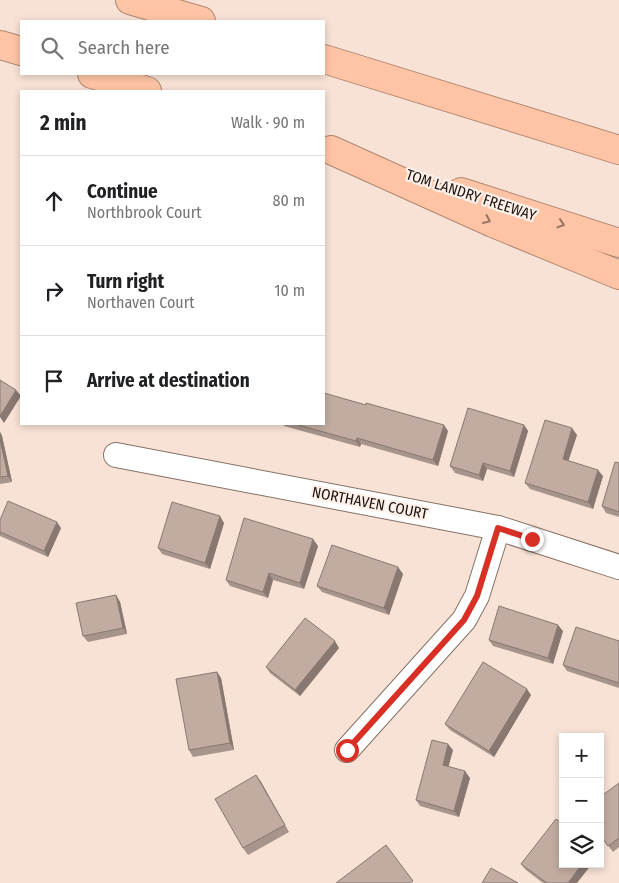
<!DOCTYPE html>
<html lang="en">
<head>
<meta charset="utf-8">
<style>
  body { margin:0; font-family:"Fira Sans Condensed",sans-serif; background:#f6f6f6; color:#202124 }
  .controls { position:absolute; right:15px; bottom:15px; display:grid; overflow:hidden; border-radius:0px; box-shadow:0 2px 8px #0003 }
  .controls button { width:45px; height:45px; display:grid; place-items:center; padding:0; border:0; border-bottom:1px solid #e0e0e0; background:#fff; color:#202124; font:25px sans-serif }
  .stop { position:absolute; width:15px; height:15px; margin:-11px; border:4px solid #d93025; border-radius:50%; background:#fff }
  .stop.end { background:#d93025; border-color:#fff; box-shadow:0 1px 5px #0008 }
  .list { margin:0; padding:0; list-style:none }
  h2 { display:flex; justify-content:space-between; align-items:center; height:65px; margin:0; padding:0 20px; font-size:21px }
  h2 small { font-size:16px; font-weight:400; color:#757577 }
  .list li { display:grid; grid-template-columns:32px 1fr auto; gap:15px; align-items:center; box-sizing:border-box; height:90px; padding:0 20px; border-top:1px solid #e0e0e0 }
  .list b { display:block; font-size:19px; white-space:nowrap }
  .list p { margin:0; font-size:16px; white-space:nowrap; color:#757577 }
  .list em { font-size:16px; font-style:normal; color:#757577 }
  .icon { flex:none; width:28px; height:28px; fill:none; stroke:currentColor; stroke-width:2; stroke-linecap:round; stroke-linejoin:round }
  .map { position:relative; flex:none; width:619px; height:883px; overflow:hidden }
  .search { position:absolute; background:#fff; box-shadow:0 2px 8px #0003; left:20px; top:20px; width:305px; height:55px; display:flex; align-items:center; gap:12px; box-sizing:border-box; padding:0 18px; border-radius:0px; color:#757577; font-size:19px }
  .panel { position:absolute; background:#fff; box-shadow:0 2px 8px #0003; left:20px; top:90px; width:305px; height:335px; border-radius:0px }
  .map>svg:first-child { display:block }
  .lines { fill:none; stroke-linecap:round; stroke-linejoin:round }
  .minor-casing { stroke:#867267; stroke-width:26 }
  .motorway-casing { stroke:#af8771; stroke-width:30 }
  .minor { stroke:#fff; stroke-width:24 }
  .motorway { stroke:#fec4a5; stroke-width:28 }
  .wall { fill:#a7948a }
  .shaded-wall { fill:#887871 }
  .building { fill:#c2aca1; stroke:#887871 }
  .oneway { stroke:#997562 }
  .route { stroke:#d93025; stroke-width:6 }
  .labels { text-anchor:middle; stroke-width:4.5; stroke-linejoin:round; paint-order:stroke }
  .street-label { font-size:15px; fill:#1d1511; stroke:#fff1e9 }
</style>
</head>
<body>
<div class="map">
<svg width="619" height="883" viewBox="0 0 619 883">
  <rect width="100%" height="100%" fill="#f8e1d5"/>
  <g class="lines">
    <!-- minor casing -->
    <g class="minor-casing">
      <g id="minor">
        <polyline points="116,455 498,528 619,567"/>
        <polyline points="347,750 464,620 477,596 498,528"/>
      </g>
    </g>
    <!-- motorway casing -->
    <g class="motorway-casing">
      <g id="motorway">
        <polyline points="130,0 201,21"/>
        <polyline points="0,45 21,51"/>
        <polyline points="324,59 619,150"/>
        <polyline points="92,74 147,91"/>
        <polyline points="331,150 493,223 619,275"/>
        <polyline points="461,192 619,243"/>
      </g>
    </g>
    <!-- minor -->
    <use href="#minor" class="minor"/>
    <!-- motorway -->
    <use href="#motorway" class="motorway"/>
  </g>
  <!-- wall -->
  <g class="wall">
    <polygon points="366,405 448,431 438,466 361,444 360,447 284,426 283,424 324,424"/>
    <polygon points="524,425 528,431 514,477 487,469 483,481 455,473 450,466"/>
    <polygon points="0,432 2,436 12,482 0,484"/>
    <polygon points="577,435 568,461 603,476 593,509 530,489 525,483"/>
    <polygon points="619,463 619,517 606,513 602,506"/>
    <polygon points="0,520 61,528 48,557 0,536"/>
    <polygon points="224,523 210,569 162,554 158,548"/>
    <polygon points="318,546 304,589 273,580 268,598 230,586 226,580"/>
    <polygon points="403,574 389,615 322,592 317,586"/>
    <polygon points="116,595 120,602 127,634 88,642 83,636"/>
    <polygon points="563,631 553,664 493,646 489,640"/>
    <polygon points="619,641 619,688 567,671 563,665"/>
    <polygon points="339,648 300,696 270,673 266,667"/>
    <polygon points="217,672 221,678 234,750 193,757 189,750"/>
    <polygon points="531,695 494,757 450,730 445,724"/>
    <polygon points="453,750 448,767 470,778 459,817 420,806 416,800"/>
    <polygon points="256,775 261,782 289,832 248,855 243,848"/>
    <polygon points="619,783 619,847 613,852 600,835"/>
    <polygon points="521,864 577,883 543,883 526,870"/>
  </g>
  <!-- shaded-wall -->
  <g class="shaded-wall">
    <polygon points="16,390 21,396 4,423 0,417 0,416"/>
    <polygon points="444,425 448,431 438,466 433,460"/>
    <polygon points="524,425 528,431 514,477 510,471"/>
    <polygon points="572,428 577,435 567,465 563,459"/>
    <polygon points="0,432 2,436 12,482 8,476 0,439"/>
    <polygon points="357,438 361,444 360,447 356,441"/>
    <polygon points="483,463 487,469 483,481 479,475"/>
    <polygon points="598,470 603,476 593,509 588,502"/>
    <polygon points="220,516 224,523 210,569 205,563"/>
    <polygon points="57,522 61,528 48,557 44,551"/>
    <polygon points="313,539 318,546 304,589 300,583"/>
    <polygon points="398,567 403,574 389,615 384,608"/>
    <polygon points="269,573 273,580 268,598 263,592"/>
    <polygon points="116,595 120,602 127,634 123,628"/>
    <polygon points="558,625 563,631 553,664 548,658"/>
    <polygon points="335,641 339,648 300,696 295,690"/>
    <polygon points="217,672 221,678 234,750 230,743"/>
    <polygon points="527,689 531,695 494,757 489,751"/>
    <polygon points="448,744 453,750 447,772 443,765"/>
    <polygon points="465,771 470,778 459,817 454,811"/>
    <polygon points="256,775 261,782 289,832 285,825"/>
    <polygon points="582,864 592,864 577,883 568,883"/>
  </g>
  <!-- building -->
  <g class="building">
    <polygon points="0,380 16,390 0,416"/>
    <polygon points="324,393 366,405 366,403 444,425 433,460 357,438 356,441 295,424 324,424"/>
    <polygon points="468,408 524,425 510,471 483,463 479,475 450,466"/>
    <polygon points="545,420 572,428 563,459 598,470 588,502 525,483"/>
    <polygon points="0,439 8,476 0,477"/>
    <polygon points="615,462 619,463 619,512 602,506"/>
    <polygon points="8,501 57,522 44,551 0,532 0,520"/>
    <polygon points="172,502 220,516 205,563 158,548"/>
    <polygon points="244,518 313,539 300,583 269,573 263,592 226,580"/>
    <polygon points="332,545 398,567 384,608 317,586"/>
    <polygon points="116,595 123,628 83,636 76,603"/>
    <polygon points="499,606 558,625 548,658 489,640"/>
    <polygon points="305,618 335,641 295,690 266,667"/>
    <polygon points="576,627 619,641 619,683 563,665"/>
    <polygon points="483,662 527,689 489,751 445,724"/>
    <polygon points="217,672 230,743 189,750 176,679"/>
    <polygon points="432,740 448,744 443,765 465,771 454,811 416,800"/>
    <polygon points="256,775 285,825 243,848 215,799"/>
    <polygon points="619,783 619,838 608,846 600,835 600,797"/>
    <polygon points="556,819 563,824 563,864 582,864 568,883 547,883 521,864"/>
    <polygon points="386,845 413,881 410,883 336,883"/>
    <polygon points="491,868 518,883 482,883"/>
  </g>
  <!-- one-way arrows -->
  <defs><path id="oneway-chevron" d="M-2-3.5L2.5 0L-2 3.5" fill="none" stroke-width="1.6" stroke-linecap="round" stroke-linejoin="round" transform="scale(1.25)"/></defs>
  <g class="oneway">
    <use href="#oneway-chevron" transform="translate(487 220) rotate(24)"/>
    <use href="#oneway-chevron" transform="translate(561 224) rotate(18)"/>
  </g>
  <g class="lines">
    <!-- route -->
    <polyline class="route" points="347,750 464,620 477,596 498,528 532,539"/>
  </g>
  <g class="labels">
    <!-- street labels -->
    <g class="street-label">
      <text transform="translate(471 195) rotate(18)" y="5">TOM LANDRY FREEWAY</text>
      <text transform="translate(370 503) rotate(11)" y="5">NORTHAVEN COURT</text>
    </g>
  </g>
</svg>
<div class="controls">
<button>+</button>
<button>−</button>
<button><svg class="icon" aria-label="layers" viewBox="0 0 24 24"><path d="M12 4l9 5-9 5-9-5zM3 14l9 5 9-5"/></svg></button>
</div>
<div class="stop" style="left:347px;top:750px"></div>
<div class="stop end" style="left:532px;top:539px"></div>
<div class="search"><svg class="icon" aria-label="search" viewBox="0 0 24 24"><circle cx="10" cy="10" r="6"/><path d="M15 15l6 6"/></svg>Search here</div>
<section class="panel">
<h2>2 min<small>Walk · 90 m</small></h2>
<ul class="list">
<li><svg class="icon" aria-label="ahead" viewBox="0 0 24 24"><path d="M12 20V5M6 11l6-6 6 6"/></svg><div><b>Continue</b><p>Northbrook Court</p></div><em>80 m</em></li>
<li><svg class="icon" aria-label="right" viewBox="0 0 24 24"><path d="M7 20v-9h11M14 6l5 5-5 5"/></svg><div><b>Turn right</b><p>Northaven Court</p></div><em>10 m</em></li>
<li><svg class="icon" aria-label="arrive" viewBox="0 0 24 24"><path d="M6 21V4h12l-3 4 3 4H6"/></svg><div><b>Arrive at destination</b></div></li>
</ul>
</section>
</div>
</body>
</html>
